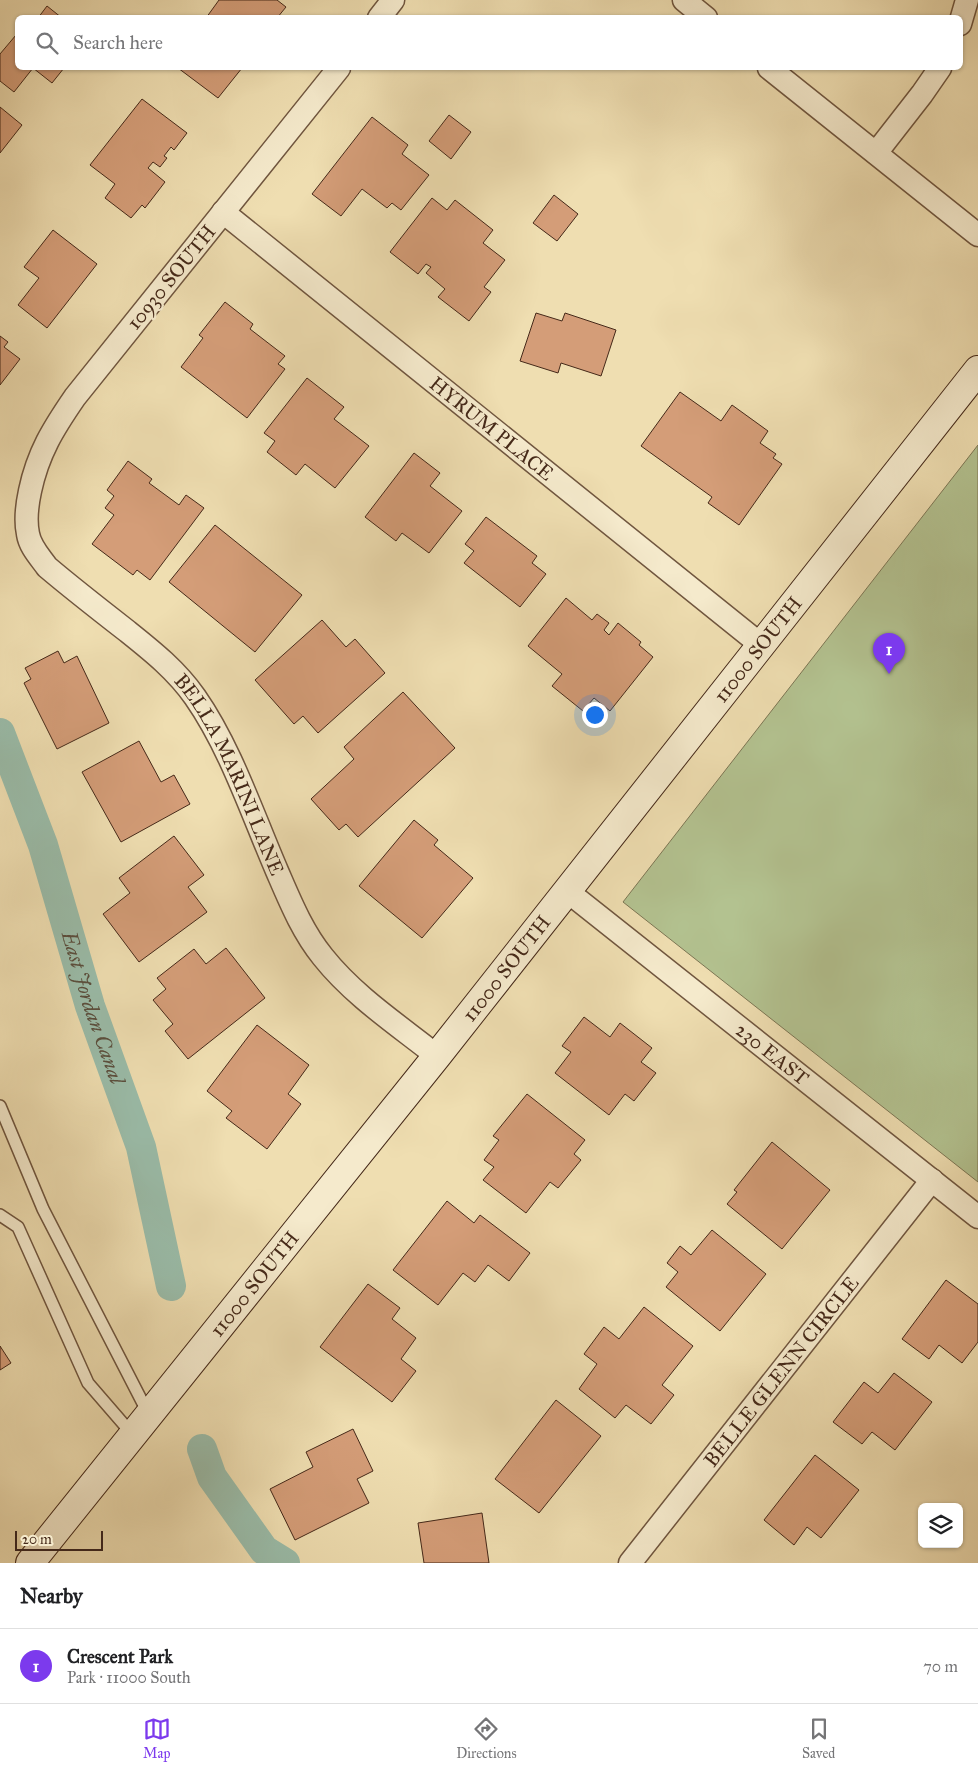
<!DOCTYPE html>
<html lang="en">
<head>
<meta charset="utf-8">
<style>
  body { margin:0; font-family:"IM FELL Great Primer",serif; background:#f2f2f2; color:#202124 }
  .controls { position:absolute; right:15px; bottom:15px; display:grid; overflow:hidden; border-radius:8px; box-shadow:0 1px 4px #0004 }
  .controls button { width:45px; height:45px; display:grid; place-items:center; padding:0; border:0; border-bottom:1px solid #e0e0e0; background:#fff; color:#202124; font:25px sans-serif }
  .scale { position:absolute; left:15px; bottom:12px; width:88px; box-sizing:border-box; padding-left:5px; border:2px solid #452919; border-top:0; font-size:14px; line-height:18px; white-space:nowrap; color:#452919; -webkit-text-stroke:4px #f5eacc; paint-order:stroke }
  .you { position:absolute; left:594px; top:714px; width:18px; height:18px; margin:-12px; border:4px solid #fff; border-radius:50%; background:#1a73e8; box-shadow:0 0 0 8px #1a73e833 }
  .badge { display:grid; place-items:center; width:32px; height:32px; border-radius:50%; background:#7c3aed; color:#fff; font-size:16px; font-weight:700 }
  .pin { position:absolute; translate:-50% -41px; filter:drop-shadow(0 1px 2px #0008) }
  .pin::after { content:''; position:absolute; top:26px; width:18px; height:15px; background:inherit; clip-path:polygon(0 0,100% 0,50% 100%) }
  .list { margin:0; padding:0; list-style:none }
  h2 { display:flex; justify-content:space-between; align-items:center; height:65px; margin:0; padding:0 20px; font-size:21px }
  h2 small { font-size:16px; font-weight:400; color:#757577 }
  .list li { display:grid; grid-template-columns:32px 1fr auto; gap:15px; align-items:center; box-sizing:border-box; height:75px; padding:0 20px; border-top:1px solid #e0e0e0 }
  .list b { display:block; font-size:19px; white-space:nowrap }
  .list p { margin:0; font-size:16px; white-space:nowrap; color:#757577 }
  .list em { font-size:16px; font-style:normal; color:#757577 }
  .icon { flex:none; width:28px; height:28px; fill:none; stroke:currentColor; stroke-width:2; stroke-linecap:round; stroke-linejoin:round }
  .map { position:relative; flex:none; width:978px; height:1563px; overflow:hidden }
  .search { position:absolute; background:#fff; box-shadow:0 1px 4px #0004; left:15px; right:15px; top:15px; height:55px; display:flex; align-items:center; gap:12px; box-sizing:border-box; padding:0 18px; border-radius:8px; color:#757577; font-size:19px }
  .sheet { height:140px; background:#fff }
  nav { display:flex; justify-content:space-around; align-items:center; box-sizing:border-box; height:70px; border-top:1px solid #e0e0e0; background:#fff; font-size:14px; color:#757577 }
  nav a { display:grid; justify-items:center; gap:2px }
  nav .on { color:#7c3aed }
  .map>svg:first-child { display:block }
  .green { fill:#b3c290; stroke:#7c7654 }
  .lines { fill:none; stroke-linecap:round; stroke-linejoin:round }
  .canal { stroke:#9abca9; stroke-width:30 }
  .building { fill:#d49d78; stroke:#452919 }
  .lane-casing { stroke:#70563f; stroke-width:14 }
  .street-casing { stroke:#70563f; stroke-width:25 }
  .secondary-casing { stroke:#452919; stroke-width:30 }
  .lane { stroke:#f5eacc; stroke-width:11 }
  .street { stroke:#f5eacc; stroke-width:22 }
  .secondary { stroke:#f5eacc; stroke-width:28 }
  .labels { text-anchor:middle; stroke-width:4.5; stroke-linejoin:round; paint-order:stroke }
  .street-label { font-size:20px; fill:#452919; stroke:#f5eacc }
  .water-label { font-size:21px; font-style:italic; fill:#5a4e3d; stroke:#f5eacc }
</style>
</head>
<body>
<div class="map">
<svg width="978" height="1563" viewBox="0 0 978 1563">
  <rect width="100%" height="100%" fill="#efdeb1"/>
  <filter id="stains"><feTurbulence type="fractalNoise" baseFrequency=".004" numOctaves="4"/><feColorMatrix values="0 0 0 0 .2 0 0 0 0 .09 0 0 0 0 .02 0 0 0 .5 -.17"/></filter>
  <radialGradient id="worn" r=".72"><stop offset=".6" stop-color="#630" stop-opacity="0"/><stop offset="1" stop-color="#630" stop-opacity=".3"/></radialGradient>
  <!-- green -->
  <polygon class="green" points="978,445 978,1182 623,902"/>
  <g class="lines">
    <!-- canal -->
    <g class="canal">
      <path id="s1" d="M0 733 43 845 90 1006 141 1147 171 1286"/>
      <polyline points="202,1449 212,1477 264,1550 285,1563"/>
    </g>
  </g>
  <!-- building -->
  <g class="building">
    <polygon points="219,0 277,0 286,7 277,18 206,18"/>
    <polygon points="47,6 62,18 38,18"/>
    <polygon points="16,35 18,36 18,68 64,68 52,83 33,68 14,92 0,81 0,54"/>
    <polygon points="178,68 242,68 218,98"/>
    <polygon points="142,99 187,133 174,150 171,147 164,156 167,158 160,167 153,162 148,168 165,182 145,208 142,205 131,218 105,198 115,184 90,165"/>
    <polygon points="0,107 22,125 0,153"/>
    <polygon points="449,115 471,132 451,159 429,141"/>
    <polygon points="372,117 408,145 402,154 429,175 401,210 392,203 387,208 362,189 341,216 312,194"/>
    <polygon points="554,195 578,214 557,241 533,223"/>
    <polygon points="432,198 447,210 455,200 493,230 483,243 505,260 484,287 491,292 469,321 438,297 445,289 426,273 431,267 426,264 418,274 390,252"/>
    <polygon points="53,230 97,264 47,328 18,305 39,278 24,267"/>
    <polygon points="225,302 253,324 250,329 285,356 278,364 285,369 247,418 181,367 203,338 199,335"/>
    <polygon points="536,313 562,321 565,313 616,330 601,376 561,363 558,373 520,361"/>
    <polygon points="0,336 8,342 4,347 20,359 0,385"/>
    <polygon points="307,378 344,407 334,419 369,446 335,488 305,464 296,475 267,452 275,441 264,433"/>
    <polygon points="680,392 721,421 732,405 768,431 760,443 776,454 773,458 782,464 739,525 708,503 712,497 641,446"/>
    <polygon points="414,453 440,473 430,486 462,511 429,553 402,533 396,541 365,517"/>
    <polygon points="128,461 152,479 149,483 179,505 186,495 204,508 150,580 137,570 133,575 92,544 114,515 105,508 114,496 107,490"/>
    <polygon points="486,517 537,556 532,563 546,574 520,607 464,563 474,551 465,544"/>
    <polygon points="215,525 302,595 255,652 169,582"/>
    <polygon points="566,598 592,620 597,614 609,623 604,630 609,635 618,623 641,642 639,645 653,657 610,711 594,698 583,711 552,686 562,674 528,646"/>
    <polygon points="322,620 346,647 355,639 385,673 318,733 303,716 294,724 255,680"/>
    <polygon points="58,651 64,663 77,656 109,723 57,749 24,683 31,679 25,668"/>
    <polygon points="403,692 455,748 358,837 346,824 339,830 311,799 354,759 344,747"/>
    <polygon points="139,741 161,782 174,775 190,804 121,842 82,772"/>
    <polygon points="414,820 438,840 434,845 473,878 422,938 359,886"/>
    <polygon points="174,836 204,875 188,887 207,912 139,962 103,914 130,893 119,878"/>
    <polygon points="226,948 265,998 188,1059 165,1031 173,1024 153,1000 166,989 157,978 194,949 206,964"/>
    <polygon points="584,1017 610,1037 620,1023 652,1048 641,1062 656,1073 634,1101 625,1094 609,1115 555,1073 571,1052 562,1046"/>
    <polygon points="257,1025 309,1065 288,1094 301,1104 267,1149 226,1118 232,1111 207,1091"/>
    <polygon points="527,1094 585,1140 574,1154 581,1160 558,1188 550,1182 526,1213 483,1180 494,1167 484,1160 499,1140 493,1136"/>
    <polygon points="772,1142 830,1190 782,1249 727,1204 737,1192 734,1190"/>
    <polygon points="447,1201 474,1223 480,1215 530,1253 509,1281 488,1265 475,1282 463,1273 438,1305 393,1270"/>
    <polygon points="712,1230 766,1274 720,1331 666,1287 678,1272 667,1263 680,1246 691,1255"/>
    <polygon points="946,1280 978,1304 978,1342 962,1363 939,1345 929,1359 902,1339"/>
    <polygon points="368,1284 400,1308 392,1319 416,1338 401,1359 416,1371 392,1402 320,1347"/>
    <polygon points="644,1307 693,1346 662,1385 674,1395 651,1424 626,1405 615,1418 579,1389 597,1364 584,1354 604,1327 619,1339"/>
    <polygon points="0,1346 11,1363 0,1370"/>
    <polygon points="894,1373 932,1402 895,1450 872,1432 862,1444 833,1422 864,1382 878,1393"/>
    <polygon points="556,1400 601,1436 539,1513 495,1479"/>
    <polygon points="353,1429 373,1471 357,1479 369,1503 295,1540 270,1489 313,1467 306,1452"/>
    <polygon points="815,1455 859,1490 821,1538 807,1527 794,1545 764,1520"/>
    <polygon points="482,1513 489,1563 424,1563 418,1523"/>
  </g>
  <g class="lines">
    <!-- lane casing -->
    <g class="lane-casing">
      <g id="lane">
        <polyline points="0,1106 43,1209 148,1413"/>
        <polyline points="0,1215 18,1227 88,1383 133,1435"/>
      </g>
    </g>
    <!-- street casing -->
    <g class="street-casing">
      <g id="street">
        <polyline points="684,0 706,18"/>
        <polyline points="379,18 393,0"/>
        <polyline points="960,24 967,0"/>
        <path id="s2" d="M339 68 75 397C53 429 38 453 30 491 27 505 25 520 28 534 30 547 40 557 47 567 73 589 100 610 127 631 152 651 176 670 195 697 230 747 252 813 277 871 290 901 302 931 323 957 354 996 398 1025 437 1056"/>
        <polyline points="769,68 978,235"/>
        <polyline points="876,153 922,94 940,68"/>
        <path id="s3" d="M223 212 761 645"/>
        <path id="s4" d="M567 891 978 1217"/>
        <path id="s5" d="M630 1563 932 1180"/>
      </g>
    </g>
    <!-- secondary casing -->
    <g class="secondary-casing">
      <g id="secondary">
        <path id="s6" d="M30 1563 437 1056 978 370"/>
      </g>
    </g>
    <!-- lane -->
    <use href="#lane" class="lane"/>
    <!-- street -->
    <use href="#street" class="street"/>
    <!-- secondary -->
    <use href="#secondary" class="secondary"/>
  </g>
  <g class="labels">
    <!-- street labels -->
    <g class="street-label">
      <text transform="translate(171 277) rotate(-51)" y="7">10930 SOUTH</text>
      <text dy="7" stroke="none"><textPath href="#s3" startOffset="345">HYRUM PLACE</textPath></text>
      <text dy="7" stroke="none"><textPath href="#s6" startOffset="1168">11000 SOUTH</textPath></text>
      <text dy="7" stroke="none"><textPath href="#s2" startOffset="891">BELLA MARINI LANE</textPath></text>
      <text dy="7" stroke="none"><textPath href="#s6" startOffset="762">11000 SOUTH</textPath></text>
      <text dy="7" stroke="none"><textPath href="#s4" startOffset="262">230 EAST</textPath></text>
      <text dy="7" stroke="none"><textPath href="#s6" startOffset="358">11000 SOUTH</textPath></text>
      <text dy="7" stroke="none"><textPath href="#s5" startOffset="244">BELLE GLENN CIRCLE</textPath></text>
    </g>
    <!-- water labels -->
    <g class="water-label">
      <text dy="7" stroke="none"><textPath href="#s1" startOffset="290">East Jordan Canal</textPath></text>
    </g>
  </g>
  <rect width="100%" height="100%" filter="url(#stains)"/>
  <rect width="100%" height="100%" fill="url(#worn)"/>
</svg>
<div class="controls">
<button><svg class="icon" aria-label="layers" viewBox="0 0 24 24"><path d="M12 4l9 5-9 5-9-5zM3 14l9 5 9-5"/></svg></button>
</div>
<div class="scale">20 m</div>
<div class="you"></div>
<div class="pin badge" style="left:889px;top:674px">1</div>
<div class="search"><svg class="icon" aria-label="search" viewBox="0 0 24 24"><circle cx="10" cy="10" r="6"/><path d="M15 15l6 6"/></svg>Search here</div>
</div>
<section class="sheet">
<h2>Nearby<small></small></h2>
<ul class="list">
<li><span class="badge">1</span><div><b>Crescent Park</b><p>Park · 11000 South</p></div><em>70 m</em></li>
</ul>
</section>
<nav>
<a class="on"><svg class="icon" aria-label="map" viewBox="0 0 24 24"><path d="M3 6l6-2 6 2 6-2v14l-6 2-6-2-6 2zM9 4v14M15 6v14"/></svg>Map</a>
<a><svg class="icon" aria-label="directions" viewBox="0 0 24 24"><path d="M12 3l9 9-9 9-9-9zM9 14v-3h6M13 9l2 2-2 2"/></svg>Directions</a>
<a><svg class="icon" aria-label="saved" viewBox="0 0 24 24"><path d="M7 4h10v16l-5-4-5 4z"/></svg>Saved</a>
</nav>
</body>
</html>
